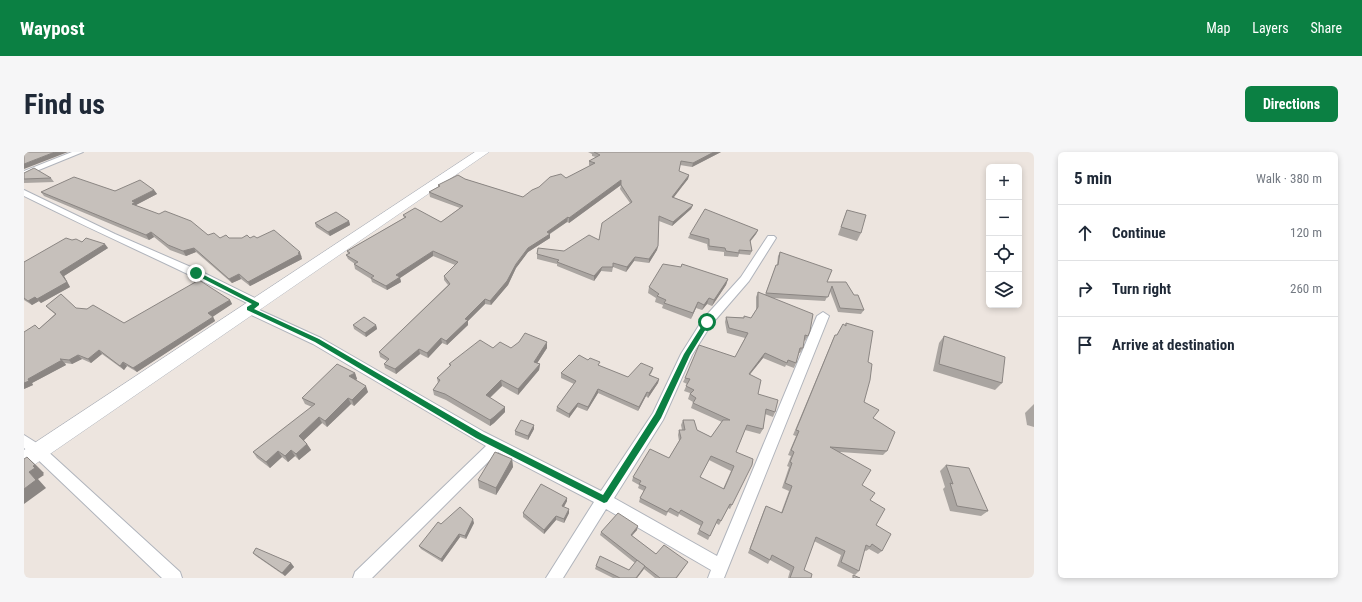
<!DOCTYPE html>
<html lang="en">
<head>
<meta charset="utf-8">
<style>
  body { margin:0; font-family:"Roboto Condensed",sans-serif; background:#f6f6f7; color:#1f2937 }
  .controls { position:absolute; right:12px; top:12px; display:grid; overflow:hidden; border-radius:6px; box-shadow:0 2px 6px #0003 }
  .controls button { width:36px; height:36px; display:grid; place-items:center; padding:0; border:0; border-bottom:1px solid #e0e1e3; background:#fff; color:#1f2937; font:20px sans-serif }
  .stop { position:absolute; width:12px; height:12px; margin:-9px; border:3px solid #0b8043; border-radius:50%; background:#fff }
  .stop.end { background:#0b8043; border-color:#fff; box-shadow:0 1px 4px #0008 }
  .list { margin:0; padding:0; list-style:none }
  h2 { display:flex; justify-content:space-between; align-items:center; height:52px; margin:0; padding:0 16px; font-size:17px }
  h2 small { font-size:13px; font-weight:400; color:#747a83 }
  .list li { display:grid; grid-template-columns:26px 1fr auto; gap:12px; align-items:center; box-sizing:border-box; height:56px; padding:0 16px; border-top:1px solid #e0e1e3 }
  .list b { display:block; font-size:15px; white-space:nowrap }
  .list em { font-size:13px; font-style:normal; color:#747a83 }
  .icon { flex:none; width:22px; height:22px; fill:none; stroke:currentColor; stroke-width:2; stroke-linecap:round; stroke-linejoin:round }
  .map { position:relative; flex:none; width:1010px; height:426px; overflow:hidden; border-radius:6px }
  header { display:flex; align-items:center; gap:24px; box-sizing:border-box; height:56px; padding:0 20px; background:#0b8043; color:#fff }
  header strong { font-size:19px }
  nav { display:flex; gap:22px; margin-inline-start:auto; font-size:14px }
  .intro { display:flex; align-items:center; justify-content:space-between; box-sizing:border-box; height:96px; padding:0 24px }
  h1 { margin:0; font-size:28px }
  .button { padding:10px 18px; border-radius:6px; background:#0b8043; color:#fff; font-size:14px; font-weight:700 }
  main { display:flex; gap:24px; padding:0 24px }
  aside { flex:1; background:#fff; border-radius:6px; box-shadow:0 2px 6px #0003 }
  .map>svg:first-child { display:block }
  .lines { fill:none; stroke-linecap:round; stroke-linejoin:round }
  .street-casing { stroke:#b0b4bc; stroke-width:2 }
  .secondary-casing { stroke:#b0b4bc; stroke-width:1 }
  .street { fill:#fff; fill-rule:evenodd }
  .secondary { fill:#fff; fill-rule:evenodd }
  .wall { fill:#aaa5a1; fill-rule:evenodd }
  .shaded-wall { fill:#8b8683 }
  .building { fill:#c6c0bb; stroke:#8b8683; fill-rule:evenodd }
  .route { fill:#0b8043 }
</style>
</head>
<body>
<header>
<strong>Waypost</strong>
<nav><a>Map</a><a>Layers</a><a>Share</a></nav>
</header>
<div class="intro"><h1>Find us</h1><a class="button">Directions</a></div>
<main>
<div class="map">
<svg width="1010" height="426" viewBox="0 0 1010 426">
  <rect width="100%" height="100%" fill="#ede5df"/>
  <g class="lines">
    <!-- street casing -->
    <g class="street-casing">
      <g id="street">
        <polygon points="48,0 59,0 0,24 0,19"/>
        <path d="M0 38 91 82 176 119 237 149 238 152 237 155H229L297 186 460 280 577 339 629 261 657 202 679 167 717 125 744 84H750L752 86 725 129 687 173 668 203 639 268 590 346 693 404 793 164 799 160 805 164 700 426H684L687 418 582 357 539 426H522L570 350 474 300 348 426H329L331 420 462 294 289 192 221 160 220 157 221 154H229C154 116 76 82 0 44Z"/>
        <polygon points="0,283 19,295 156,420 158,426 138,426 9,303 0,296"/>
      </g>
    </g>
    <!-- secondary casing -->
    <g class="secondary-casing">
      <polygon id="secondary" points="451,0 465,0 7,315 0,317 0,298"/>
    </g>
    <!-- street -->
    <use href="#street" class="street"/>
    <!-- secondary -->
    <use href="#secondary" class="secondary"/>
  </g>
  <!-- wall -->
  <g class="wall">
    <polygon points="564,0 697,0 668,15 656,13 655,19 665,23 664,27 649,45 669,53 667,57 648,74 635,69 634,94 633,98 625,111 610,109 602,120 589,115 588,120 577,119 570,129 533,114 533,112 513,107 513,102 540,99 575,88 606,51 596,37 597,33 545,71 543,70 526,82 526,86 504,100 492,116 484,133 467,153 461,152 444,169 444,173 423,193 418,191 404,206 396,202 372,222 361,216 360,212 363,209 356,205 355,200 424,133 420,128 420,124 431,113 409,104 376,126 377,130 363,138 348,130 347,127 331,117 330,112 331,112 324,107 322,103 324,102 323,99 380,66 379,63 417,70 436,56 406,45 405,40 414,35 414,33 441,27 499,45 542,26 566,14 565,13 565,9 572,5 568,4 568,2"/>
    <polygon points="0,21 27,26 30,30 0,31"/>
    <polygon points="130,38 133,42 112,53 113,54 184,83 196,86 233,86 278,104 277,105 278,107 226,134 217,127 208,131 172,100 162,104 146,98 130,85 125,88 20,44 17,40"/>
    <polygon points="823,58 837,81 833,89 814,83 820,66"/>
    <polygon points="325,69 326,73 306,84 292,75 291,71"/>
    <polygon points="734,78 732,82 726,90 728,99 726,103 715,102 714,105 700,104 700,100 684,98 683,92 664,86 666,82"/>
    <polygon points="48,88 58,90 84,96 40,124 46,135 17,151 15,149 8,153 0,148 0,110"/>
    <path d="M756 100 803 130 840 158 837 162 814 160 806 139 801 149 748 146 784 184 781 189 780 188 779 196 776 201H775L772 211 770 216 762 213 761 215 739 206 726 222 734 242 751 260 749 265 741 262 739 277 736 282 721 278 712 300 708 353 706 357 704 356 695 373 692 371 684 388 673 382 677 374 655 362 654 365 644 360 642 364 615 350 616 346 620 339 614 336 615 333 608 329 609 325 645 306 655 289 654 283 655 278H658L657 273 659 268 673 278 687 285 698 270 667 256 669 250 664 247 666 241 660 239 663 232 659 230 661 226 711 205 721 186 703 181 701 170 702 165 727 166 732 158V145L734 140 741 143 752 113H753L754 104ZM685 308 707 319 699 337 676 325Z"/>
    <polygon points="704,127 702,133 688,154 683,152 678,158 672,156 667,167 638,156 639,153 631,150 632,146 624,141 625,135"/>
    <polygon points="206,148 208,152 189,164 191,169 113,220 103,214 100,218 78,202 67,211 58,207 48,212 41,211 42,213 8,231 9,233 0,237 15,177 31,162 26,158 22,154 52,156 100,171"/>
    <polygon points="822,171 844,210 840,250 863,299 859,303 816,300 838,333 846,348 858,399 854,402 845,397 842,399 840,398 835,419 831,423 813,414 817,403 790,389 780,418 787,426 764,426 766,419 746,408 744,412 724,401 740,358 742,354 757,361 765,339 758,336 765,315 763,314 767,304 764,303 772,284 769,283 809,187 811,183 813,183 819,172 821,173"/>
    <polygon points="329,173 352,173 353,177 342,185 330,177"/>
    <polygon points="920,184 978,231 971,238 909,219 915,191"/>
    <polygon points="469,196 523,196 513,211 516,212 515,218 494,243 478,234 466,246 481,255 481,260 470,271 466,274 422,248 410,243 409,238 414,231 413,226 426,214 425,212"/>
    <polygon points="564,208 575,214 604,225 629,216 628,220 626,223 635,227 634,231 624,246 622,244 614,259 574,241 563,259 553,255 545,266 532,259 533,255 550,232 537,226 537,221"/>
    <polygon points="331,221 333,227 332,228 344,240 330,254 327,252 303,275 298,271 280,288 283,292 287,298 275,308 271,304 264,310 258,305 246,316 233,306 229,300 288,255 281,252 278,246"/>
    <polygon points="1010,252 1010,275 1003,273 1001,261"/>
    <polygon points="510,277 504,288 491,283 491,279"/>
    <polygon points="488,307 489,315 472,343 455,336 454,328"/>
    <polygon points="922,313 964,359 957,364 926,359 919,337 921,335 916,319"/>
    <polygon points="543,346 543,349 540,355 545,361 540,371 532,368 520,382 499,365 499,361"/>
    <polygon points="450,371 442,387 436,385 418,410 397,397 395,394 417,372"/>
    <polygon points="613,378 608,384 632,402 662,413 653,426 631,426 620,417 613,426 589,426 571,417 572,414 605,418 611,411 576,383 577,380"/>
    <polygon points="229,401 267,411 270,415 261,424 232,404"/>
  </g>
  <!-- shaded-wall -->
  <g class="shaded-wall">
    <polygon points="31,0 44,0 0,17 0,12"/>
    <polygon points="690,0 697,0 668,15 669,11"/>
    <polygon points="665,23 664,27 647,49 648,45"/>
    <polygon points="597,28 597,33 545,71 545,66"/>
    <polygon points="130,38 133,42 112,53 113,55 108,52 108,49"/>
    <polygon points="669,53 667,57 648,74 649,70"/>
    <polygon points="544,65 543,70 525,82 526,82 526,86 504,100 492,116 484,133 467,153 466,149 504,96 523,80"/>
    <polygon points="325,69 326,73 306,84 304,80"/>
    <polygon points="734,78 732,82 724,92 726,88"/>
    <polygon points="127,80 130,85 125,88 122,83"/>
    <polygon points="81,92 84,96 40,124 46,135 17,151 13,147 36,120"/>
    <polygon points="634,94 633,98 625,111 625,107"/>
    <polygon points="170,96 172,100 162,104 159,99"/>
    <polygon points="409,99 409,104 376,126 377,130 363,138 362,134 372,123"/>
    <polygon points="276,100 278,107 226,134 224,130"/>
    <polygon points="611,105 610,109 602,120 603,115"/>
    <polygon points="578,115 577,119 570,129 570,124"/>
    <polygon points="215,122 217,127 208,131 205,127"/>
    <polygon points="704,127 702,133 688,154 690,148"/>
    <polygon points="11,145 15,149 8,153 4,149"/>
    <polygon points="685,146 683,152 678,158 680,153"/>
    <polygon points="461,147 461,152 444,169 444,173 423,193 422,189 441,167"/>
    <polygon points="206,148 208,152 187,166 184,161"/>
    <polygon points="674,150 672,156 667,167 669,161"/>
    <polygon points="189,165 191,169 113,220 109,216"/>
    <polygon points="352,173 353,177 342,185 341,181"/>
    <polygon points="417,186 418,191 404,206 403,201"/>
    <polygon points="523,190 523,196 510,216 510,210"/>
    <polygon points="395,197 396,202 372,222 371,217"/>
    <polygon points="75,198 78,202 67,211 64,207"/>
    <polygon points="741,201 739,206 723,226 725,222"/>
    <polygon points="54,203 58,207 48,212 45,208"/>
    <polygon points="38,208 42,213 8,231 9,233 0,237 0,231 4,227"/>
    <polygon points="99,210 103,214 100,218 96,214"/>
    <polygon points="516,212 515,218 494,243 494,237"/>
    <polygon points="331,221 333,227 328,231 325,224"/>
    <polygon points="635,227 634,231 624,246 625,241"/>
    <polygon points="477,228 478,234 462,249 462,243"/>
    <polygon points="342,234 344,240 330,254 328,248"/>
    <polygon points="574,237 574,241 563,259 564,255"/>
    <polygon points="623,240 622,244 614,259 615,255"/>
    <polygon points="324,246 327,252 303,275 301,269"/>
    <polygon points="554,251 553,255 545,266 545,262"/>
    <polygon points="481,255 481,260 470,271 466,274 466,268"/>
    <polygon points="295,265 298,271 278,290 275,284"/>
    <polygon points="510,273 510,277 504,288 504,284"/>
    <polygon points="283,292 287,298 275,308 272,302"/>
    <polygon points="267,298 271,304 264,310 261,304"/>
    <polygon points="254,299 258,305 246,316 242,310"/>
    <polygon points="3,305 12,313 20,321 19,322 20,323 14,327 22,336 0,352 0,337 5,320"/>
    <polygon points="488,307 489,315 472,343 472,336"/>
    <polygon points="543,346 543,349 538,358 538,354"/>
    <polygon points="545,357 545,361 540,371 540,367"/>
    <polygon points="532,364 532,368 520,382 520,378"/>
    <polygon points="449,367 450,371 442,387 441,384"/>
    <polygon points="614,374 613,378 605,386 607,383"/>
    <polygon points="435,382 436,385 418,410 417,407"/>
    <polygon points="267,411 270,415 261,424 258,421"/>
    <polygon points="621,414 619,418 613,426 612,426"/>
  </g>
  <!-- building -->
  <g class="building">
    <polygon points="0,0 31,0 0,12"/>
    <polygon points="570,0 690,0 669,11 657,9 655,19 665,23 648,45 669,53 649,70 635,64 634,94 625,107 611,105 603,115 589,111 589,115 578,115 570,124 533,110 535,108 513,102 514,96 540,99 565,83 575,88 578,71 608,50 597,33 597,28 545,66 544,65 523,80 526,82 504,96 492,112 483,129 466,149 461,147 441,167 444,168 422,189 417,186 403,201 395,197 371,217 360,212 365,207 355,200 426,132 420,124 434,110 409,99 372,123 376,125 362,134 347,126 350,124 330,112 334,110 322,103 326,101 323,99 382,65 379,63 391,56 417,70 439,54 405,40 416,34 414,33 434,23 441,27 499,45 508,38 515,35 526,25 537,22 542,26 571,11 565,9 576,3"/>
    <polygon points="10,16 27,26 0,27 0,21"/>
    <polygon points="50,25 91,39 116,28 130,38 108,49 111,51 108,52 135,62 141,59 167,69 184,83 190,81 196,86 202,83 205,86 218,86 223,83 226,86 230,84 233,86 250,78 276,100 274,101 276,102 224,130 215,122 205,127 170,96 159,99 144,93 127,80 122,83 17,40"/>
    <polygon points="681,57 734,78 726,88 728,99 715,98 715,101 702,99 701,96 685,94 685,87 666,82"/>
    <polygon points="823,58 842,63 837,81 817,75"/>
    <polygon points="312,60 325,69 304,80 291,71"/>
    <polygon points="42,86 48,88 52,87 58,90 62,86 81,92 36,120 43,130 13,147 11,145 4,149 0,146 0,110"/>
    <polygon points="756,100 808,118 803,130 822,130 830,143 834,143 840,158 816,156 808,134 804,145 742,141 752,113 754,113"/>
    <polygon points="639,112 657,115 658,112 704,127 690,148 685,146 680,153 674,150 669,161 640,151 642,148 633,144 635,142 625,135"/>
    <polygon points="175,128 206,148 184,161 189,165 109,216 99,210 96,214 75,198 64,207 54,203 45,208 36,207 38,208 4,227 5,229 0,231 0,180 11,173 15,177 32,162 22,154 37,142 52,156 63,157 69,153 100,171"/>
    <path d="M734 140 789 162 786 179 784 184 781 183 779 196H776L772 211 764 208 763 211 741 201 725 222 737 228 734 242 754 248 751 260 742 257 739 277 723 273 712 300 729 307 728 313 708 353 706 352 697 369 694 367 686 384 675 378 679 370 657 358 655 361 646 356 643 360 616 346 622 335 615 332 617 329 609 325 626 297 645 306 657 286 655 278H661L659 268H670L673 278 687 285 699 268H706L669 251 672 246 666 242 670 238 662 234 666 227 661 226 675 193 711 205 724 181 705 176 702 165 720 166V164L727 166 734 155ZM687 304 710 314 700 337 676 325Z"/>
    <polygon points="340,165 352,173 341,181 329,173"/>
    <polygon points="822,171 849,179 844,210 848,212 846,228 840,250 855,258 849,266 871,280 863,299 806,295 847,318 838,333 851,341 846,348 861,357 852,373 867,382 858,399 848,392 846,395 842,393 835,419 817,410 821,399 792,385 780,418 788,422 787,426 766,426 770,415 748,403 746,408 726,397 742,354 758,361 768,334 761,331 768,311 766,310 770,300 767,298 775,279 772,278 811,183 813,183 819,172 822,174"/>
    <polygon points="501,181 523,190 510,210 516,212 494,237 477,228 462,243 481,255 470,265 466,268 421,242 409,238 416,228 413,226 427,213 425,212 456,188 469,196 476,190 487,196 495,190"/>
    <polygon points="920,184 981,205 978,231 915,212"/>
    <polygon points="555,203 564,208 566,206 576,210 574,213 604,225 617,211 629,216 625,223 635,227 625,241 623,240 615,255 574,237 564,255 554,251 545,262 533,255 552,229 537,221"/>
    <polygon points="313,212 331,221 325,224 342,234 328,248 324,246 301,269 295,265 275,284 283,292 272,302 267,298 261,304 254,299 242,310 229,300 291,252 278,246"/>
    <polygon points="497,268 510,273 504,284 491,279"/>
    <polygon points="471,300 488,307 472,336 454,328"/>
    <polygon points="3,305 11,313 9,314 11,316 5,320 12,328 0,337 0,307"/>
    <polygon points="922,313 945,316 964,359 933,354 926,331 929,332"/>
    <polygon points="517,332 543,346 538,354 545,357 540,367 532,364 520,378 499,361"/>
    <polygon points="436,355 449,367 441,384 435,382 417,407 395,394 414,370 417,372"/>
    <polygon points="594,361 614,374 607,383 632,402 640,393 664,410 652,426 636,426 577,380"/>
    <polygon points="232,396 267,411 258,421 229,401"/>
    <polygon points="576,404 605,418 613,408 621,414 612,426 596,426 572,414"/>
    <polygon points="829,423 836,426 829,426"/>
  </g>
  <!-- route -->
  <polygon class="route" points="170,120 174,120 235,151 235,153 230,157 295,187 458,282 579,343 631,262 660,202 681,169 686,170 666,203 637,266 583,350 580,351 452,286 291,190 223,158 223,155 228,152 170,122"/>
</svg>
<div class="controls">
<button>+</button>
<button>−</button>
<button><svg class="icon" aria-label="locate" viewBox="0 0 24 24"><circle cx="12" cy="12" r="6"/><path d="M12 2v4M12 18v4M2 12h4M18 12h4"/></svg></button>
<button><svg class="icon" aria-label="layers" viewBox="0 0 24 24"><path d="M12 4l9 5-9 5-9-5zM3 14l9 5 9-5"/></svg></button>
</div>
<div class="stop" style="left:683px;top:170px"></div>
<div class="stop end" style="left:172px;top:121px"></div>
</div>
<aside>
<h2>5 min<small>Walk · 380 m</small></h2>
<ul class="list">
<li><svg class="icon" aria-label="ahead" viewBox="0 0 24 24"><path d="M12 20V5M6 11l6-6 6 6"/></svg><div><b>Continue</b></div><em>120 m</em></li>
<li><svg class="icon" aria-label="right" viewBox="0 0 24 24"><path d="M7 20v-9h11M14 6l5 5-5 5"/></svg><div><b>Turn right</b></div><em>260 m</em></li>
<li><svg class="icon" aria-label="arrive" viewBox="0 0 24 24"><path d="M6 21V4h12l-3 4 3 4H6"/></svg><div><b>Arrive at destination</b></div></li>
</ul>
</aside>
</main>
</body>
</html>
